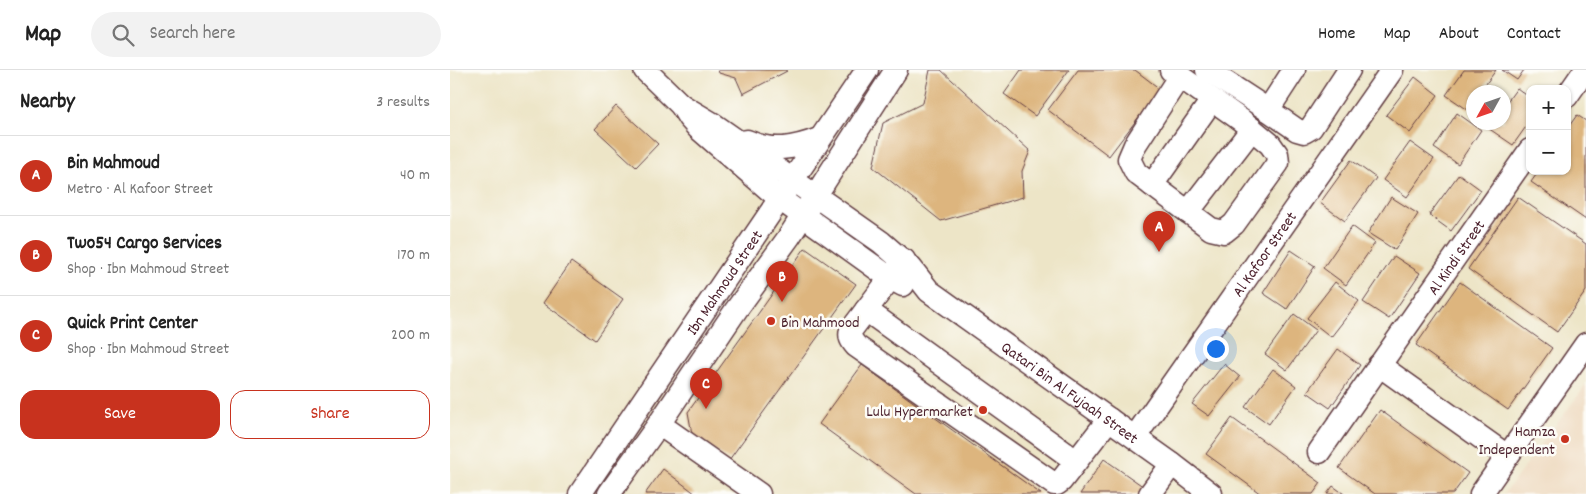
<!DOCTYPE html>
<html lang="en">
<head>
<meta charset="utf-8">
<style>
  body { margin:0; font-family:Dekko,sans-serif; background:#f2f2f2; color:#222 }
  .controls { position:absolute; right:15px; top:15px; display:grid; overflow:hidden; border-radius:10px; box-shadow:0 1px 4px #0004 }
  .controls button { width:45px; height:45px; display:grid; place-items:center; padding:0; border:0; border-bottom:1px solid #e0e0e0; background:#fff; color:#222; font:25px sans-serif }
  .compass { position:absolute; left:1016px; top:15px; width:45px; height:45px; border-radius:50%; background:#fff; box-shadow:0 1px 4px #0004; rotate:230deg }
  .you { position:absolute; left:765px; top:278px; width:18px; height:18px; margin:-12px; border:4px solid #fff; border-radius:50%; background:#1a73e8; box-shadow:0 0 0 8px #1a73e833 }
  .badge { display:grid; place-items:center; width:32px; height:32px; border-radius:50%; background:#c8321e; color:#fff; font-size:16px; font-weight:700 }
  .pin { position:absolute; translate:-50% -41px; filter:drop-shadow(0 1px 2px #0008) }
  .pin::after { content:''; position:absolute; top:26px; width:18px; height:15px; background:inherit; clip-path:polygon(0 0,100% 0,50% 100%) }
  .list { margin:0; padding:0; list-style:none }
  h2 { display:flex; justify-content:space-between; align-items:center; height:65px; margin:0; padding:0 20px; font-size:21px }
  h2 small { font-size:16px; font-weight:400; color:#767676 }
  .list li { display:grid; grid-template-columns:32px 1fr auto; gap:15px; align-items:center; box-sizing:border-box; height:80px; padding:0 20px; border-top:1px solid #e0e0e0 }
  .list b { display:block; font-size:19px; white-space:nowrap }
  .list p { margin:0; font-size:16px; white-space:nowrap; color:#767676 }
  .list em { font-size:16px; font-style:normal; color:#767676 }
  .actions { display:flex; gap:10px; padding:15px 20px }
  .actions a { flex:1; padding:11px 0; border:1px solid #c8321e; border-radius:15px; text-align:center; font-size:18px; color:#c8321e }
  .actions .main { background:#c8321e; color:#fff }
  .icon { flex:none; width:28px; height:28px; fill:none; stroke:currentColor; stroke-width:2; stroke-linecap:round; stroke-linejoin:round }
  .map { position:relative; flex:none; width:1136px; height:424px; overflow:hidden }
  header { display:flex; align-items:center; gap:30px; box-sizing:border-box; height:70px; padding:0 25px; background:#fff; border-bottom:1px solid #e0e0e0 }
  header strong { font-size:24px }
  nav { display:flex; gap:28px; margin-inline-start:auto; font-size:18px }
  .search { width:350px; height:45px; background:#f2f2f2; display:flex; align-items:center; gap:12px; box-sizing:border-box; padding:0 18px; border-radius:28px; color:#767676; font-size:19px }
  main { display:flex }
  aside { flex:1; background:#fff }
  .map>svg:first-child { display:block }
  .built { fill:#edd7bb }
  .building { fill:#ddb57e }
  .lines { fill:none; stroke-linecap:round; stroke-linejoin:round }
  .minor-casing { stroke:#623d42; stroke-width:25 }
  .minor { stroke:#fff; stroke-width:22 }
  .poi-dot { fill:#c8321e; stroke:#fdfcf7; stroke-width:2 }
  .labels { text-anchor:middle; stroke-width:5; stroke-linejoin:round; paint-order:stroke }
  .street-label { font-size:16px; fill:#4a1f2b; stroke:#fdfcf7 }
  .poi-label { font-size:16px; fill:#4a1f2b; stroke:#fdfcf7; text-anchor:end }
</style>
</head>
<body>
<header>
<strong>Map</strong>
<div class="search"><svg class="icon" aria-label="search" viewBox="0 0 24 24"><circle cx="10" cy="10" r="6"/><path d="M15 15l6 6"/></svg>Search here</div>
<nav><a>Home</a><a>Map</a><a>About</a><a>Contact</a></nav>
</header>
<main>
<aside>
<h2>Nearby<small>3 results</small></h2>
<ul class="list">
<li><span class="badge">A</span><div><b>Bin Mahmoud</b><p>Metro · Al Kafoor Street</p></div><em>40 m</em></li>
<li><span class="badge">B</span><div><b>Two54 Cargo Services</b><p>Shop · Ibn Mahmoud Street</p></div><em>170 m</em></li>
<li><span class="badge">C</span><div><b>Quick Print Center</b><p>Shop · Ibn Mahmoud Street</p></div><em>200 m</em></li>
</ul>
<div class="actions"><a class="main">Save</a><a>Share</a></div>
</aside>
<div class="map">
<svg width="1136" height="424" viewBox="0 0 1136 424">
  <rect width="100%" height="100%" fill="#fdfcf7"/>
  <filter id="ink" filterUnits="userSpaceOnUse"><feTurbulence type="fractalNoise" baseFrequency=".02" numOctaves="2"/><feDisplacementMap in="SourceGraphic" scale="10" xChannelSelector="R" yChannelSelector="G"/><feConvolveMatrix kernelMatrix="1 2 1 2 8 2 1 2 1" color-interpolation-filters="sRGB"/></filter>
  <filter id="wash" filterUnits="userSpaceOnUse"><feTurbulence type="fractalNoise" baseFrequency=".0096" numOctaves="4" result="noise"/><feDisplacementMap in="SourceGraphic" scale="20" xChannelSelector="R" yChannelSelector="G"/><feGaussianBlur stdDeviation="1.12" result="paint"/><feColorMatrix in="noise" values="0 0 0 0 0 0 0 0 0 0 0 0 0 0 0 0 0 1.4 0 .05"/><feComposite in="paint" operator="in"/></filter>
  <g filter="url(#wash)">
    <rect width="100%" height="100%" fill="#ede5c7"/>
    <!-- built -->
    <polygon class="built" points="1136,315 1136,424 1054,424"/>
    <g id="blocks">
      <!-- building -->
      <g class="building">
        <polygon points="268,0 335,0 337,1 293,24 286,8 269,3"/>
        <polygon points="480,0 491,0 580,81 572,101 573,127 491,151 423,97 433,53 473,33"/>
        <polygon points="571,0 619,0 585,46 554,24"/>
        <polygon points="628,0 685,0 710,19 659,86 598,40"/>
        <polygon points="1014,0 1046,0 1030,22 1024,22 1024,32 1018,40 996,25"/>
        <polygon points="1052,0 1074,0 1067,10"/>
        <polygon points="965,7 988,25 960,63 936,45"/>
        <polygon points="1067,18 1080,28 1080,51 1063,75 1038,58 1042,52 1054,52 1054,36"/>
        <polygon points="166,36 208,74 186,97 145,59"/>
        <polygon points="1007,43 1031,60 1008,94 984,78"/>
        <polygon points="1127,45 1136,51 1136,150 1081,112 1089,101 1117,101 1117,59"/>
        <polygon points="960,72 984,89 957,127 933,110"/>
        <polygon points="901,90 926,108 895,151 870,133"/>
        <polygon points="1009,104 1031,120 1001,161 979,145"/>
        <polygon points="941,127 968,144 945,180 918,163"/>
        <polygon points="1068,127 1136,174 1136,221 1107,262 1018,199"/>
        <polygon points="902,156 925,173 896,215 873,198"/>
        <polygon points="355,178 406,214 279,390 242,364 238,342"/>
        <polygon points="841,180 865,196 837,239 813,223"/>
        <polygon points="944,186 970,203 939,249 913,232"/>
        <polygon points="121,192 173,229 145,270 93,233"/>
        <polygon points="885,212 909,231 881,267 857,248"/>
        <polygon points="1010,212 1102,278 1058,340 966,275"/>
        <polygon points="844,244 866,260 837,300 815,284"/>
        <polygon points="888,279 910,295 880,338 857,322"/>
        <polygon points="774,294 790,307 759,346 742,334"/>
        <polygon points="412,295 591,424 466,424 369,354"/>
        <polygon points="823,299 846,316 819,354 795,337"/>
        <polygon points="930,340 1018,403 1003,424 925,424 889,398"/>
        <polygon points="782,348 871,413 863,424 811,424 756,384"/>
        <polygon points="654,389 694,417 689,424 630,424"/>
        <polygon points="213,399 246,424 195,424"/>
        <polygon points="883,416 894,424 877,424"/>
      </g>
    </g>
  </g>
  <g filter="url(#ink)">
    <use href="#blocks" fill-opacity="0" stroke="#623d42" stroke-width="1"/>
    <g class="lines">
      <!-- minor casing -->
      <g class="minor-casing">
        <g id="minor">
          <polyline points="195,0 231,35 239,48 248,58 330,129 440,208 453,215"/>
          <polyline points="721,0 791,50 820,74 827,84 828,93 784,154 774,162 761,159 686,103 679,89 685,75 729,7"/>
          <polyline points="757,0 818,40 847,60 854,62 861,58 899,0"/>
          <polyline points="1117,26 1135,0"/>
          <path id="s1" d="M231 35 263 54 431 172 461 198 479 221 722 394 761 424"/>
          <polyline points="818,40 844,0"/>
          <path d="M297 71C322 83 345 78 369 69"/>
          <polyline points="702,115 762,30"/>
          <polyline points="738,142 802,59"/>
          <path d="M454 190 401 260C399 267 401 270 406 276L604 414H607L611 411 659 349"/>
          <polyline points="416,240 626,391"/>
          <polyline points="929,295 1057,386"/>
          <polyline points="209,354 309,424"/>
          <path id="s2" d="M685 367 942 0"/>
          <path id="s3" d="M869 382 1080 80"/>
          <path id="s4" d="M130 424 417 0"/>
          <polyline points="159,424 209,354 286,240 339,167 446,0"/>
          <polyline points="700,424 722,394"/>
          <polyline points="1031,424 1136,274"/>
        </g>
      </g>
      <!-- minor -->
      <use href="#minor" class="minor"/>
    </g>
  </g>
  <!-- markers -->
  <g class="poi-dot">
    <circle cx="321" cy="251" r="5"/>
    <circle cx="533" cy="340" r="5"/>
    <circle cx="1115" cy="369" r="5"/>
  </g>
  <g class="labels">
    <!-- street labels -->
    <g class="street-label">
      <text dy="6" stroke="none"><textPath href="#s2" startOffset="224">Al Kafoor Street</textPath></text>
      <text dy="6" stroke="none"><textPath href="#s3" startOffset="238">Al Kindi Street</textPath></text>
      <text dy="6" stroke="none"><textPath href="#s4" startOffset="256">Ibn Mahmoud Street</textPath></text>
      <text dy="6" stroke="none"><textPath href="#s1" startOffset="485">Qatari Bin Al Fujaah Street</textPath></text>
    </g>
    <!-- poi labels -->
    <g class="poi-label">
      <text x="331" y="257" text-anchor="start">Bin Mahmood</text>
      <text x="523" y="346">Lulu Hypermarket</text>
      <text x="1105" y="366">Hamza<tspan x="1105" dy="18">Independent</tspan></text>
    </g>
  </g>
</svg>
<div class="controls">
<button>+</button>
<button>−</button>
</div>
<svg class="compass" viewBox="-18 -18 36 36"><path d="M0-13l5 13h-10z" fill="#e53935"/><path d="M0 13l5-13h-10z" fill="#767676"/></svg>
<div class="you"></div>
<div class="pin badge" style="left:709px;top:182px">A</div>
<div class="pin badge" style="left:332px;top:232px">B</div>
<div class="pin badge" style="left:256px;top:339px">C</div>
</div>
</main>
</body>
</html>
